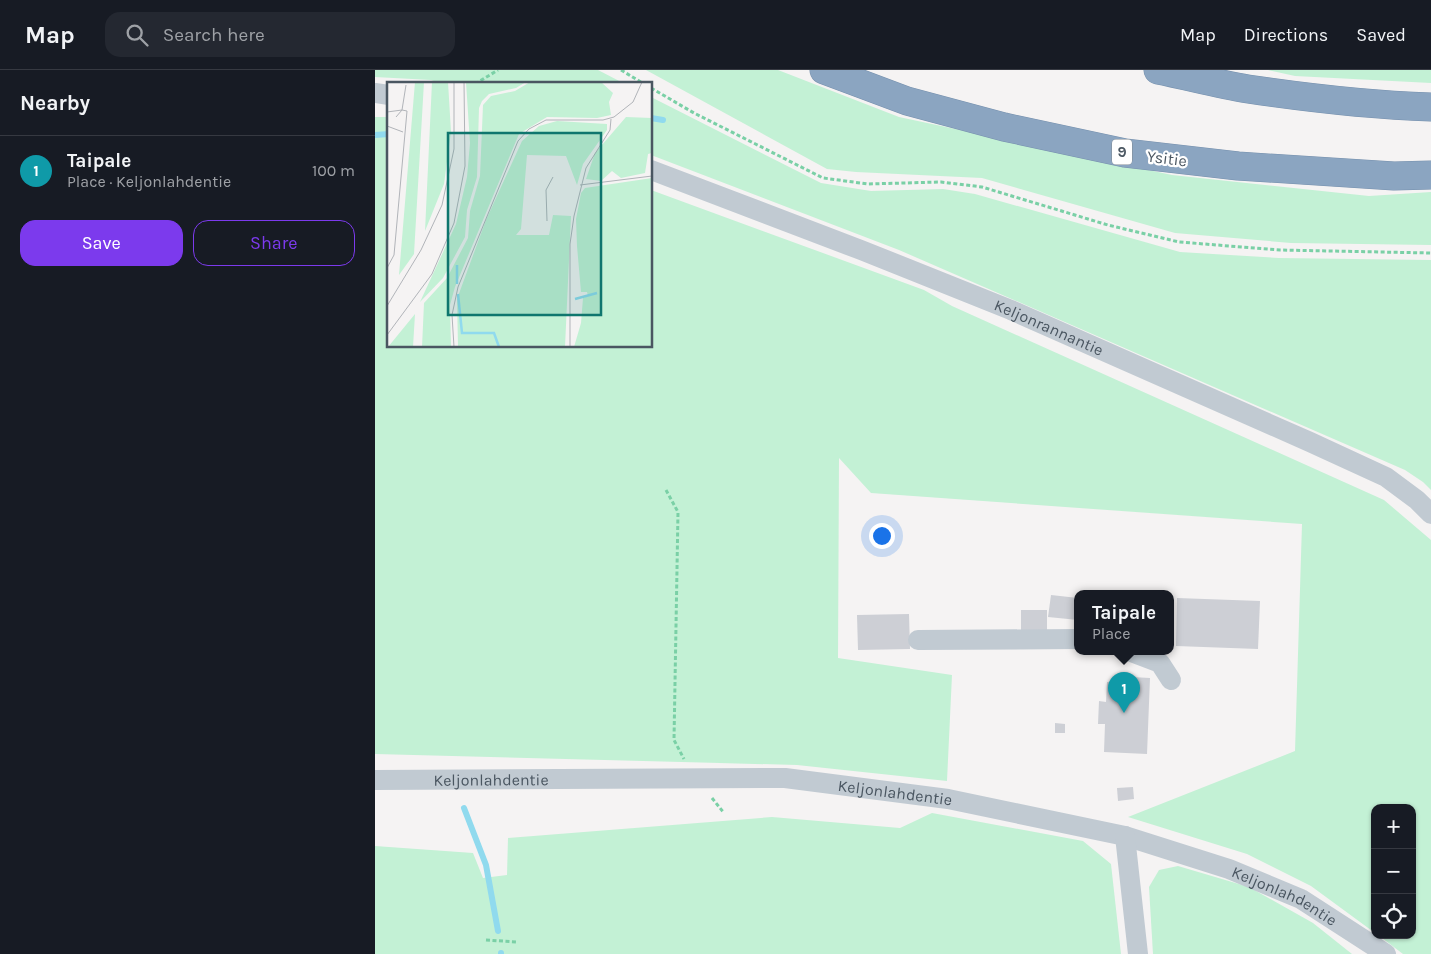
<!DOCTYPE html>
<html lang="en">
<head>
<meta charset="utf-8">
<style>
  body { margin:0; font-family:Karla,sans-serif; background:#242831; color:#f1f3f6 }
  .controls { position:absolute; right:15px; bottom:15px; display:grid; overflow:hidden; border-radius:10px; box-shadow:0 1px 4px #0004 }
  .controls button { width:45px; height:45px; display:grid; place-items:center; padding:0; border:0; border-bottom:1px solid #363941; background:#171b24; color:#f1f3f6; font:25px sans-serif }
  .you { position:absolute; left:506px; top:465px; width:18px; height:18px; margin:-12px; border:4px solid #fff; border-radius:50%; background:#1a73e8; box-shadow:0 0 0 8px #1a73e833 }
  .badge { display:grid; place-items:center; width:32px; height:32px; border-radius:50%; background:#7c3aed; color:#fff; font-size:16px; font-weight:700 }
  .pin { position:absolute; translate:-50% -41px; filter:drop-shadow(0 1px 2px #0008) }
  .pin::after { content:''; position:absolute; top:26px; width:18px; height:15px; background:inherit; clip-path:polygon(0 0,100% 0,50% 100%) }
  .popup { position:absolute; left:699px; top:520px; width:100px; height:65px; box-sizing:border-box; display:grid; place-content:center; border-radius:10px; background:#171b24; filter:drop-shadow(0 1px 4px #0005); font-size:16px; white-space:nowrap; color:#9ea1a6 }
  .popup b { font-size:19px; color:#f1f3f6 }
  .popup::after { content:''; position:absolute; left:50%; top:100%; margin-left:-10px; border:10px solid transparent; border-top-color:#171b24 }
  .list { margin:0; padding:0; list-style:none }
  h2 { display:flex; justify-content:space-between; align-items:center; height:65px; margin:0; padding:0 20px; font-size:21px }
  h2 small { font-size:16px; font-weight:400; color:#9ea1a6 }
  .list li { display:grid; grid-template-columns:32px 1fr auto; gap:15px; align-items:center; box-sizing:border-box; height:70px; padding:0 20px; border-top:1px solid #363941 }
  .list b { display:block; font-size:19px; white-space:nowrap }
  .list p { margin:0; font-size:16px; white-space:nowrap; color:#9ea1a6 }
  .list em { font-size:16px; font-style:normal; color:#9ea1a6 }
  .actions { display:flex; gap:10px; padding:15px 20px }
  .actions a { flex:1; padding:11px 0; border:1px solid #7c3aed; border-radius:15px; text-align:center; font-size:18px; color:#7c3aed }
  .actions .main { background:#7c3aed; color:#fff }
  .icon { flex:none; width:28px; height:28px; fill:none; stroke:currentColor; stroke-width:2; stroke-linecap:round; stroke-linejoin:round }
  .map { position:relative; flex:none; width:1056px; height:884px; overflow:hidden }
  header { display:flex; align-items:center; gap:30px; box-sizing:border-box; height:70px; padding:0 25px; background:#171b24; border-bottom:1px solid #363941 }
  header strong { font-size:24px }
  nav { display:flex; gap:28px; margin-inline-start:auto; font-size:18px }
  .search { width:350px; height:45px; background:#242831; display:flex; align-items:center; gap:12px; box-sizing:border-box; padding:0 18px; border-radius:15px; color:#9ea1a6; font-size:19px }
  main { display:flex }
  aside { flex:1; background:#171b24 }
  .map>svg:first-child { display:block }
  .green { fill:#c3f1d5 }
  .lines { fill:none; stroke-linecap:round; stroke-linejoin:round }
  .stream { stroke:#90daee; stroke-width:6 }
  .building { fill:#cdcfd5 }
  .highway-casing { stroke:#7690ad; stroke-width:29 }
  .path { stroke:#7ad0a6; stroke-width:3; stroke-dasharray:4 2.5; stroke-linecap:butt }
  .minor { stroke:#c1cad2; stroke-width:20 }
  .highway { stroke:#8ba5c1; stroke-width:28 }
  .labels { text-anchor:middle; stroke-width:4.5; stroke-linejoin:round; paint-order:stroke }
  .shield { fill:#fff; stroke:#808990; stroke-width:1 }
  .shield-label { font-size:15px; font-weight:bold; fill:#4a5661 }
  .street-label { font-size:16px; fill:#4a5661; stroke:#fff }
  .inset-river { fill:none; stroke:#90daee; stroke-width:2.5 }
  .inset-road { fill:none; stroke:#b1b4b9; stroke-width:1 }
  .view { fill:#0f766e; fill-opacity:0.15; stroke:#0f766e; stroke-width:2.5 }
  .inset-edge { fill:none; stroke:#4a5661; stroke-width:2.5 }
</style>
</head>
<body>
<header>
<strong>Map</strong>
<div class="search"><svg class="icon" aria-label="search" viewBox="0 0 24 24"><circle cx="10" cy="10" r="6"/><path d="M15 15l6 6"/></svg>Search here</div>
<nav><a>Map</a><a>Directions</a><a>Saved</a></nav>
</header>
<main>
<aside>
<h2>Nearby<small></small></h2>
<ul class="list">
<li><span class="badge" style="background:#0f9aa8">1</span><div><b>Taipale</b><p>Place · Keljonlahdentie</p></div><em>100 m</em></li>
</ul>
<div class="actions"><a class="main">Save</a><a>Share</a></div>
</aside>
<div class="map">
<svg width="1056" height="884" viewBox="0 0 1056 884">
  <rect width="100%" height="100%" fill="#f5f3f3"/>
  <!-- green -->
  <g class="green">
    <polygon points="0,0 223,0 250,14 67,14 56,10 0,7"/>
    <polygon points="271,0 403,0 524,47 797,105 994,126 1056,122 1056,175 916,173 800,163 607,108 481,102 452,99"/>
    <polygon points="893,0 1056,0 1056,13 920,6"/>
    <polygon points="276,27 446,113 496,121 568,119 600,124 805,182 904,188 1056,190 1056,420 1048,412 1030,400 524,180 276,85"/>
    <polygon points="0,47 14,47 14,276 276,276 276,120 549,220 577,236 1009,430 1056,470 1056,884 1028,884 1003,865 1037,865 1037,738 1000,738 1000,863 936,816 872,784 753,747 920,681 927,454 496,423 464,388 463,588 577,605 572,711 422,695 0,684"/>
    <polygon points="557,743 708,771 736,794 746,884 0,884 0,776 98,783 108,808 132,805 133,768 397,747 525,758"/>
    <polygon points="803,796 874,817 938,853 977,884 778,884 774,817 784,800"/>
  </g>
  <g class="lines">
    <!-- stream -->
    <g class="stream">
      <polyline points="276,48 288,50"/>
      <polyline points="0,65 14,64"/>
      <polyline points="89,738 111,795 123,861"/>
      <polyline points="126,883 126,884"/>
    </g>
  </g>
  <!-- building -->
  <g class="building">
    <polygon points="676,525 703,528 703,550 673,547"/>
    <polygon points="802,528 885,531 883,579 801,576"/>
    <rect x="646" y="540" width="26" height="23"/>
    <polygon points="534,544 535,579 483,580 482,545"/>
    <polygon points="757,607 775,608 772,684 729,682 730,654 723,654 724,631 731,632 732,612 757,613"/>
    <polygon points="680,653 690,654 690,663 680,663"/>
    <polygon points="758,717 759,729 743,731 742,718"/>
  </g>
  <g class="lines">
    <!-- highway casing -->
    <g class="highway-casing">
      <g id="highway">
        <polyline points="449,0 532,31 629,57 750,83 863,96 1019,106 1056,105"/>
        <path d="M783 0C813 6 843 14 873 19 934 28 995 35 1056 37"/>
      </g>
    </g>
    <!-- path -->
    <g class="path">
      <polyline points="246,0 269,14"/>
      <polyline points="100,14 123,0"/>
      <polyline points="276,18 319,43 448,108 493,114 566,112 607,117 733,155 804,172 905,180 1056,183"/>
      <polyline points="291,420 303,442 299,670 309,689"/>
      <polyline points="337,728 349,743"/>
      <polyline points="111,870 142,872"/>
    </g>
    <!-- minor -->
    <g class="minor">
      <polyline points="0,23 14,25"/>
      <path id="s1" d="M276 100 486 180 636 240 935 372 1011 407 1042 430 1056 444"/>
      <polyline points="543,570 703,569"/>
      <polyline points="756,582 785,593 796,610"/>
      <path id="s2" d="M0 710 410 708 573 729 750 766 854 799 926 829 1011 884"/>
      <polyline points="750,766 763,884"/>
    </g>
    <!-- highway -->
    <use href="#highway" class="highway"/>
  </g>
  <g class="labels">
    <!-- shield labels -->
    <rect class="shield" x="737" y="69.5" width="20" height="25" rx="4"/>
    <g class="shield-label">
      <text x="747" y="87">9</text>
    </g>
    <!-- street labels -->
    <g class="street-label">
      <text transform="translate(792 88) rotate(7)" y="6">Ysitie</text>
      <text dy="6" stroke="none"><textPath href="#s1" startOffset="428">Keljonrannantie</textPath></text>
      <text dy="6" stroke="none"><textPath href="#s2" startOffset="116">Keljonlahdentie</textPath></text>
      <text dy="6" stroke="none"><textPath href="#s2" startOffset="521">Keljonlahdentie</textPath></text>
      <text dy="6" stroke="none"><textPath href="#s2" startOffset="926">Keljonlahdentie</textPath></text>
    </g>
  </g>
  <!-- overview -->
  <g transform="translate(12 12)">
    <rect width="265" height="265" fill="#f5f3f3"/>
    <path d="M28 0H37L27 172 12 193ZM45 0H61L64 50 57 102 38 149ZM79 0H139L129 6 102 12 95 19 92 26 90 95 80 128 78 155 56 196 33 220 69 142 80 95 83 61ZM143 0H214L226 11 222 20 224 33 210 36 160 35 132 52 68 205 63 223 64 265H35L37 221 60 196 81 156 83 129 93 94 96 23 104 14 128 9ZM239 35 265 36V71L261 72 258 91 234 96 225 89 214 99 199 97 208 71ZM170 39 220 42V48L196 82 190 103 179 74 140 73 134 147 129 153H162L166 133 184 134 178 265H71L70 217 99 138 135 59 152 44ZM265 96V265H187L194 241 196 216 201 214 200 210H194L190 164 189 137 194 111 198 106ZM28 232 26 265H1Z" fill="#c3f1d5"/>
    <path class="inset-river" d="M70 183V202M71 212 75 251H107L112 265M188 217 210 211"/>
    <path class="inset-road" d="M0 30 15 28 19 3M0 44 16 50M193 103 265 94M160 139 159 108 166 95M0 186 7 173 20 29 15 28 9 35M0 224 34 168 55 123 67 67V0M0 253 45 192 67 141 78 84 77 0M67 265 65 233 71 205 131 59 142 47 159 38H216L227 35 246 20 255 0M183 265V162L187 134 199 86 223 48 224 37"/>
    <path class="view" d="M61 51H214V233H61Z"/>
    <rect width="265" height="265" class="inset-edge"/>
  </g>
</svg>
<div class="controls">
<button>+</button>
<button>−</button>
<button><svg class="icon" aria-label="locate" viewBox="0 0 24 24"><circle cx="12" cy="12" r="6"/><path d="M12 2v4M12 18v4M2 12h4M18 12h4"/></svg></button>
</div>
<div class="you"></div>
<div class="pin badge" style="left:749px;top:643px;background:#0f9aa8">1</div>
<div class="popup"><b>Taipale</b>Place</div>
</div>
</main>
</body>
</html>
